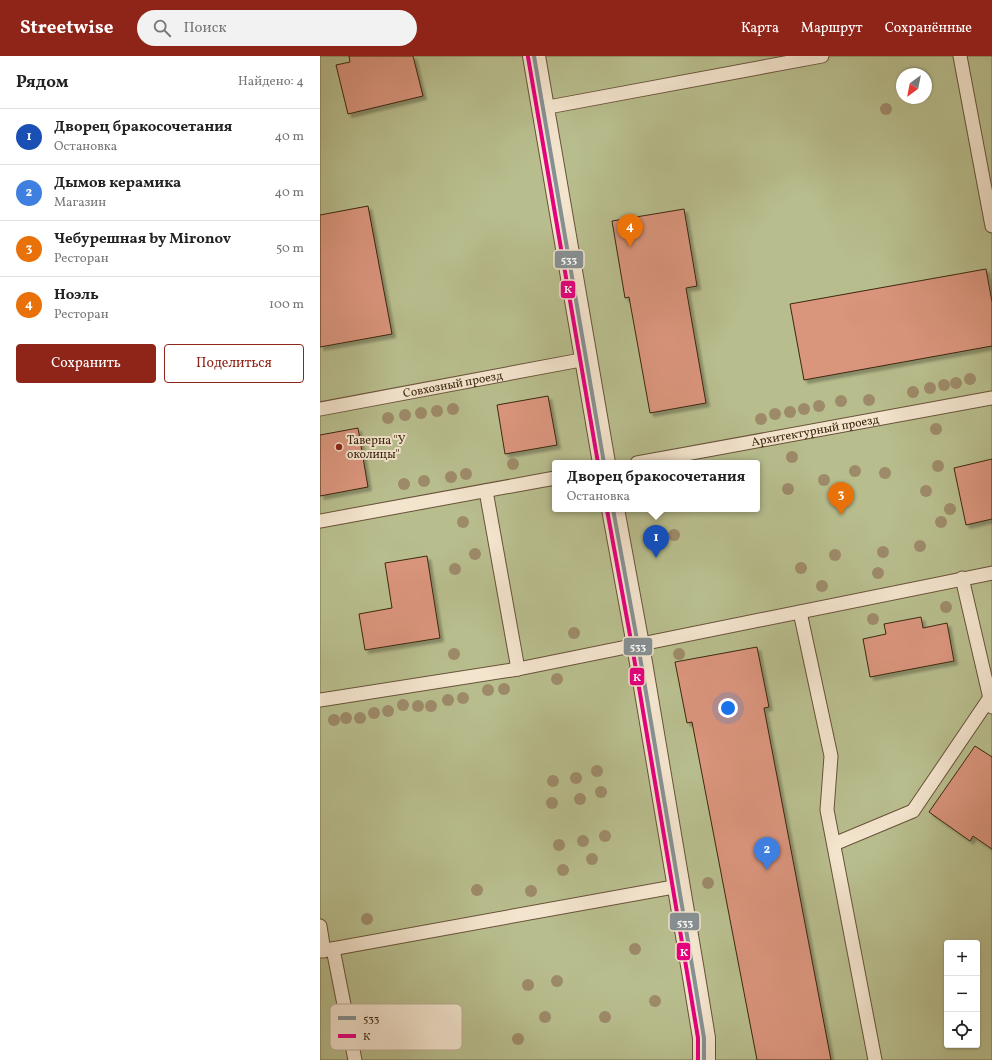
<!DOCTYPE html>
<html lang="ru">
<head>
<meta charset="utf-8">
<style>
  body { margin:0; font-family:Vollkorn,serif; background:#f2f2f2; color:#222 }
  .controls { position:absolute; right:12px; bottom:12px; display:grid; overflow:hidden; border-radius:4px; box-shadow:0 1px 3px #0004 }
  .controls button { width:36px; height:36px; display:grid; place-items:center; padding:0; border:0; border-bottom:1px solid #e0e0e0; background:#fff; color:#222; font:20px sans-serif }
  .compass { position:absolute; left:576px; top:12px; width:36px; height:36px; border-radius:50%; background:#fff; box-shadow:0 1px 3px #0004; rotate:212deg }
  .you { position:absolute; left:408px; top:652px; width:14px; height:14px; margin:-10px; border:3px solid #fff; border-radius:50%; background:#1a73e8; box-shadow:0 0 0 6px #1a73e833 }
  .badge { display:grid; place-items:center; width:26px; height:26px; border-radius:50%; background:#8f2418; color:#fff; font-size:13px; font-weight:700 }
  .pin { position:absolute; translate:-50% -33px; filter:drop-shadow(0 1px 2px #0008) }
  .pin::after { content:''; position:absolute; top:21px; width:14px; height:12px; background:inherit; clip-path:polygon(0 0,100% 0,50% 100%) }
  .popup { position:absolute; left:232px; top:404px; width:208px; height:52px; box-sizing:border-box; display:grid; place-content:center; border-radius:4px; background:#fff; filter:drop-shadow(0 1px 3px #0005); font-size:13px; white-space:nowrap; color:#767676 }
  .popup b { font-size:15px; color:#222 }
  .popup::after { content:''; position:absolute; left:50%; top:100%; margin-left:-8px; border:8px solid transparent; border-top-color:#fff }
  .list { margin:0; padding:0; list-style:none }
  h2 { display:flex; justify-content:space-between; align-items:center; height:52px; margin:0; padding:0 16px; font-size:17px }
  h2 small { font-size:13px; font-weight:400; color:#767676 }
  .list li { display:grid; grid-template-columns:26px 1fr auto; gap:12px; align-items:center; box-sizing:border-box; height:56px; padding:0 16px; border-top:1px solid #e0e0e0 }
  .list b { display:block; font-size:15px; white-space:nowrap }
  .list p { margin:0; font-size:13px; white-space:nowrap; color:#767676 }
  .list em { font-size:13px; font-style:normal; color:#767676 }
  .actions { display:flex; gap:8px; padding:12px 16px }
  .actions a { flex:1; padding:9px 0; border:1px solid #8f2418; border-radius:4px; text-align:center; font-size:14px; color:#8f2418 }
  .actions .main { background:#8f2418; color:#fff }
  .icon { flex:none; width:22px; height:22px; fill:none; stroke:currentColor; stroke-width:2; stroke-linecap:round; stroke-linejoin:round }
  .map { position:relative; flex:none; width:672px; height:1004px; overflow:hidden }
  header { display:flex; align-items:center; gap:24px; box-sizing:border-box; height:56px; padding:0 20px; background:#8f2418; color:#fff }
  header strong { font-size:19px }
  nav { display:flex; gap:22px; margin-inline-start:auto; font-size:14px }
  .search { width:280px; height:36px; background:#f2f2f2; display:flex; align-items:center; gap:10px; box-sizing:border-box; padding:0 14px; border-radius:22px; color:#767676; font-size:15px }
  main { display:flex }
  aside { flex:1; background:#fff }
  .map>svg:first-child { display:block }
  .green { fill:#b8bd8d; stroke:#7a724e; fill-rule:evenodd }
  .building { fill:#da957d; stroke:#3c260f; filter:url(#shadow) }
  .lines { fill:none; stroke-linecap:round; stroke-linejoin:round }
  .lane-casing { stroke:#685238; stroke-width:15 }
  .street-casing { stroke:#685238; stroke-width:24 }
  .lane { stroke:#f3e4cd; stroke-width:13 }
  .street { stroke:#f3e4cd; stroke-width:22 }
  .bus-1-casing { stroke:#f3e4cd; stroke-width:7 }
  .bus-2-casing { stroke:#f3e4cd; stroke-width:7 }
  .bus-1 { stroke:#869093; stroke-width:4 }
  .bus-2 { stroke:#e5007d; stroke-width:4 }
  .tree { fill:#9d8a69 }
  .poi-dot { fill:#8f2418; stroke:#f3e4cd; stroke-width:1.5 }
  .labels { text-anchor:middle; stroke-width:4; stroke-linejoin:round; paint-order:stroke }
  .street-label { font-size:12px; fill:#3c260f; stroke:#f3e4cd }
  .poi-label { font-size:12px; fill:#3c260f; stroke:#f3e4cd; text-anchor:start }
  .key { fill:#f3e4cd; stroke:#bcab94; stroke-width:1 }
  .key-label { font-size:11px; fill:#3c260f }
  .line-badge { stroke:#f3e4cd; stroke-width:1.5 }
  .badge-label { font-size:11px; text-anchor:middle; font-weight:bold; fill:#fff }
</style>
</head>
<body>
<header>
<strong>Streetwise</strong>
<div class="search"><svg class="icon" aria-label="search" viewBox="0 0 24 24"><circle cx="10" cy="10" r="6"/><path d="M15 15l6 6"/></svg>Поиск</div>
<nav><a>Карта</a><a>Маршрут</a><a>Сохранённые</a></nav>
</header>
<main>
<aside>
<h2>Рядом<small>Найдено: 4</small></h2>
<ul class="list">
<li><span class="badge" style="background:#1a4fb4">1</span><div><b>Дворец бракосочетания</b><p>Остановка</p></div><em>40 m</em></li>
<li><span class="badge" style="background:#3f7fe0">2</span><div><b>Дымов керамика</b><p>Магазин</p></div><em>40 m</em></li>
<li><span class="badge" style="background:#e8710a">3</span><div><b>Чебурешная by Mironov</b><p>Ресторан</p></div><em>50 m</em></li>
<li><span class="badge" style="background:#e8710a">4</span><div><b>Ноэль</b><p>Ресторан</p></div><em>100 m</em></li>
</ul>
<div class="actions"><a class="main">Сохранить</a><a>Поделиться</a></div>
</aside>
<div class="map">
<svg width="672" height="1004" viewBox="0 0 672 1004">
  <defs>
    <filter id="shadow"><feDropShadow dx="3.5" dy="3.5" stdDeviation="1" flood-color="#0004"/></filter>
  </defs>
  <rect width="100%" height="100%" fill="#edd5b2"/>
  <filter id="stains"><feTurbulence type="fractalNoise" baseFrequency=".005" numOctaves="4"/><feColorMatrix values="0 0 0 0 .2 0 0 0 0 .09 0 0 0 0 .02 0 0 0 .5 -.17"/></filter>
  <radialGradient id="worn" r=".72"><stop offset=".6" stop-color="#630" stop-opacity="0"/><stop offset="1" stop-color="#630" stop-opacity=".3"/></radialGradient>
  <!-- green -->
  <path class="green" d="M0 0H672V1004H0ZM582 18H606V42H582ZM235 407H437V453H235ZM627 887H657V989H627Z"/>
  <!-- building -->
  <g class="building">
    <polygon points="29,0 93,0 103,40 28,58 16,9 30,6"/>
    <polygon points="48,150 72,278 0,291 0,159"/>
    <polygon points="364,153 377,230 366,232 386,347 330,357 309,241 305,242 292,165"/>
    <polygon points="666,213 672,246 672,290 484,324 470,248"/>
    <polygon points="228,340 237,389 185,398 177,349"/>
    <polygon points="38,372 48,431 0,440 0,379"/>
    <polygon points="672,403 672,463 646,469 634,412"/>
    <polygon points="107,500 120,582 45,594 39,558 72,552 65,507"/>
    <polygon points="601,561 603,572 627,567 634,605 550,621 543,583 566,578 564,568"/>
    <polygon points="437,591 449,651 444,652 511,1004 437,1004 372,666 367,667 355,606"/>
    <polygon points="655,690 672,701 672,793 653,780 650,785 609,756"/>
  </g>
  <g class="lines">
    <!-- lane casing -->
    <g class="lane-casing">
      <g id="lane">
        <polyline points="640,0 672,170"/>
        <polyline points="223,52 502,0"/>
        <path id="s1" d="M0 353 266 303"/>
        <path id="s2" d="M317 407 672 342"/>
        <polyline points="166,435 198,613"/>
        <polyline points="0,465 235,422"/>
        <polyline points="642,522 672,651"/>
        <polyline points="480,556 511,700 507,754 555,1004"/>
        <polyline points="0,644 198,613 672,517"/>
        <polyline points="514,788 593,755 669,643"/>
        <polyline points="0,870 4,895"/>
        <polyline points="13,893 35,1004"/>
        <polyline points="0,895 359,830"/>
      </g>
    </g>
    <!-- street casing -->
    <g class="street-casing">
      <g id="street">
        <polyline points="214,0 284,407"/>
        <polyline points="293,453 318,589 374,921 384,982 384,1004"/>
      </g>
    </g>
    <!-- lane -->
    <use href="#lane" class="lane"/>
    <!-- street -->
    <use href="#street" class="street"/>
    <!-- bus-1 casing -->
    <g class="bus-1-casing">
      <g id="bus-1">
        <polyline points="214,0 284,407"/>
        <polyline points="293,453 318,589 374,921 384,982 384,1004"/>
      </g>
    </g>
    <!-- bus-2 casing -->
    <g class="bus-2-casing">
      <g id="bus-2">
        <polyline points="208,1 278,407"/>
        <polyline points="287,454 312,590 368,922 378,982 378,1004"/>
      </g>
    </g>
    <!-- bus-1 -->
    <use href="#bus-1" class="bus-1"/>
    <!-- bus-2 -->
    <use href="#bus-2" class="bus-2"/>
  </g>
  <!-- trees -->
  <g class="tree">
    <circle cx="566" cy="53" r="6"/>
    <circle cx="650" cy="323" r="6"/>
    <circle cx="636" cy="327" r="6"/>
    <circle cx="624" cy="329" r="6"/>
    <circle cx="610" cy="332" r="6"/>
    <circle cx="593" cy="336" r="6"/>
    <circle cx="549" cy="344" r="6"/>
    <circle cx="521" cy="345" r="6"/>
    <circle cx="499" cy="350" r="6"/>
    <circle cx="133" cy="353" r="6"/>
    <circle cx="484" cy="353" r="6"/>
    <circle cx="117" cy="355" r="6"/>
    <circle cx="470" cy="356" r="6"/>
    <circle cx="101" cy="357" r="6"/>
    <circle cx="455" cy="358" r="6"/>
    <circle cx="85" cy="359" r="6"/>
    <circle cx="68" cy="362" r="6"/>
    <circle cx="441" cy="363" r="6"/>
    <circle cx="616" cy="373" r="6"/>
    <circle cx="472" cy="401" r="6"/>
    <circle cx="193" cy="408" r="6"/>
    <circle cx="618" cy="410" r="6"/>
    <circle cx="535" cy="415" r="6"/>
    <circle cx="565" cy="417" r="6"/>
    <circle cx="146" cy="418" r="6"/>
    <circle cx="131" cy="421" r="6"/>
    <circle cx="504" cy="424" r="6"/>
    <circle cx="104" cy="425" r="6"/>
    <circle cx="84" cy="428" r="6"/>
    <circle cx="468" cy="433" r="6"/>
    <circle cx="606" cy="435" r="6"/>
    <circle cx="630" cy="453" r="6"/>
    <circle cx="143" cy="466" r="6"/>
    <circle cx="621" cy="466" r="6"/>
    <circle cx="354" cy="479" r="6"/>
    <circle cx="600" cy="490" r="6"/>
    <circle cx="563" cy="496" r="6"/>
    <circle cx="155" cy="498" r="6"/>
    <circle cx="515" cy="499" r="6"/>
    <circle cx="481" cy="512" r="6"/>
    <circle cx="135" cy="513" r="6"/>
    <circle cx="558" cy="517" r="6"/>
    <circle cx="502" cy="530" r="6"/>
    <circle cx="626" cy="551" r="6"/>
    <circle cx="553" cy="563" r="6"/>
    <circle cx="254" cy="577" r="6"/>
    <circle cx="134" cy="598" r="6"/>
    <circle cx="359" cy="598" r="6"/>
    <circle cx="237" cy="623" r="6"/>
    <circle cx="184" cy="633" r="6"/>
    <circle cx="168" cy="634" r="6"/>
    <circle cx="143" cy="642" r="6"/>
    <circle cx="128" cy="644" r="6"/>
    <circle cx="83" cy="649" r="6"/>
    <circle cx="98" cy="650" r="6"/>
    <circle cx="111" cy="650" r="6"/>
    <circle cx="68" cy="655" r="6"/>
    <circle cx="54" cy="657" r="6"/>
    <circle cx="26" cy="662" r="6"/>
    <circle cx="40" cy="662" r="6"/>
    <circle cx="14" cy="664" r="6"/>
    <circle cx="277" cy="715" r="6"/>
    <circle cx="256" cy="722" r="6"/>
    <circle cx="233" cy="725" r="6"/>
    <circle cx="281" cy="736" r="6"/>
    <circle cx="260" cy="743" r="6"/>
    <circle cx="232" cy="747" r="6"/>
    <circle cx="285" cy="780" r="6"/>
    <circle cx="263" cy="785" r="6"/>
    <circle cx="239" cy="789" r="6"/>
    <circle cx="272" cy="803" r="6"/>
    <circle cx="243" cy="814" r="6"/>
    <circle cx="388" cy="827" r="6"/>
    <circle cx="157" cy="834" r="6"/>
    <circle cx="211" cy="835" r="6"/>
    <circle cx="47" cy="863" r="6"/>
    <circle cx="315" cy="893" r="6"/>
    <circle cx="237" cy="925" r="6"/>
    <circle cx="208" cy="929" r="6"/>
    <circle cx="335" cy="945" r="6"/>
    <circle cx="225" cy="961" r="6"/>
    <circle cx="285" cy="961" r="6"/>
    <circle cx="198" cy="983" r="6"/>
  </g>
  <!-- markers -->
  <circle class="poi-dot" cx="19" cy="391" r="4"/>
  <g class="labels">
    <!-- street labels -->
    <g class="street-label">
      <text dy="4" stroke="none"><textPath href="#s1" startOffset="135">Совхозный проезд</textPath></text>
      <text dy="4" stroke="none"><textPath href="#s2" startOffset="181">Архитектурный проезд</textPath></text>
    </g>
    <!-- poi labels -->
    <g class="poi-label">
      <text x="27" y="388">Таверна "У<tspan x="27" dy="14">околицы"</tspan></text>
    </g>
  </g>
  <!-- legend -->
  <rect x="10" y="948" width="132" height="46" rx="6" class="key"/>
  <rect x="18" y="960" width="18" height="4" fill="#869093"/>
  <rect x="18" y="978" width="18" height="4" fill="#e5007d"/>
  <g class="key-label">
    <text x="43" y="966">533</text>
    <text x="43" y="984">К</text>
  </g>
  <g class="line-badge">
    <rect x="234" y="194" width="30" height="19" rx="4" fill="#869093"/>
    <rect x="240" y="224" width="16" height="19" rx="4" fill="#e5007d"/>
    <rect x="303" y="581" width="30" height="19" rx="4" fill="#869093"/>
    <rect x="309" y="611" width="16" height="19" rx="4" fill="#e5007d"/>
    <rect x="349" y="856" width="31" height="19" rx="4" fill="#869093"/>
    <rect x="356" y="886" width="15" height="19" rx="4" fill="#e5007d"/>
  </g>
  <g class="badge-label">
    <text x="249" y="207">533</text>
    <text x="248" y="237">К</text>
    <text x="318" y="594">533</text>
    <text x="317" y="625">К</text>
    <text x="365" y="870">533</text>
    <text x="364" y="900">К</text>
  </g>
  <rect width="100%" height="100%" filter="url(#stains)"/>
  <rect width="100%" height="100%" fill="url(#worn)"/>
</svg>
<div class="controls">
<button>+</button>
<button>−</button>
<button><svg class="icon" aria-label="locate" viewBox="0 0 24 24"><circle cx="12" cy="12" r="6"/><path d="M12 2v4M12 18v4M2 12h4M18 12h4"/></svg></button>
</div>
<svg class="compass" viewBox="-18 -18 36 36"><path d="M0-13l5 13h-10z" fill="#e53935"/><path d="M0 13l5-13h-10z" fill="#767676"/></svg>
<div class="you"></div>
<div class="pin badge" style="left:336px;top:502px;background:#1a4fb4">1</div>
<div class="popup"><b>Дворец бракосочетания</b>Остановка</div>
<div class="pin badge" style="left:447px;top:814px;background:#3f7fe0">2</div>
<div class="pin badge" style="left:521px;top:459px;background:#e8710a">3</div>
<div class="pin badge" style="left:310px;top:191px;background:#e8710a">4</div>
</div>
</main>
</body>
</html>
